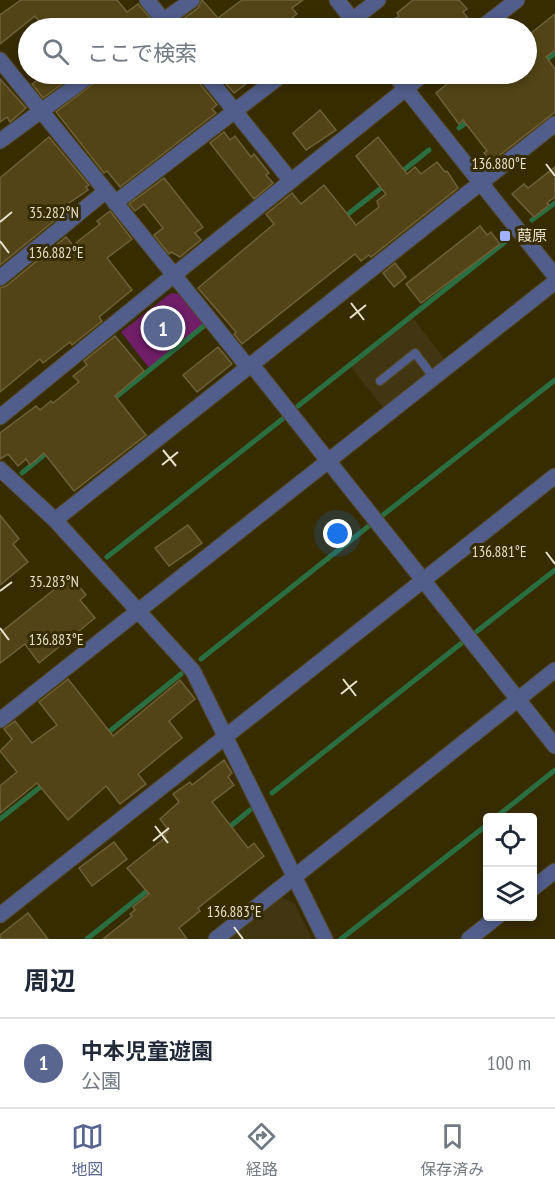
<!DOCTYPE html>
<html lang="ja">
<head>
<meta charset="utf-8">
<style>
  body { margin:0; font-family:"PT Sans Narrow","Noto Sans JP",sans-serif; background:#f6f6f7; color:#1f2937 }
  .controls { position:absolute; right:18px; bottom:18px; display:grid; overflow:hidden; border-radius:6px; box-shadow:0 3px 9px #0003 }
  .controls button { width:54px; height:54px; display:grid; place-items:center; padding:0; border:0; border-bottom:2px solid #e0e1e3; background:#fff; color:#1f2937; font:30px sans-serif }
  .you { position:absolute; left:338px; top:534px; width:21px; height:21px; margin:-15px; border:4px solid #fff; border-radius:50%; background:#1a73e8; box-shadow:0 0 0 9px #1a73e833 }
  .badge { display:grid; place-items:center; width:39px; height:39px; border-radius:50%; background:#596790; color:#fff; font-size:20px; font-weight:700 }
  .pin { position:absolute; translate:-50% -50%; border:3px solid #fff; box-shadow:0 2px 6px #0006 }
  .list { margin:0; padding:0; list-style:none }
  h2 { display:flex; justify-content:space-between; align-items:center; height:78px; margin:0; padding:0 24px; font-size:26px }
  h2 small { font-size:20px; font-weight:400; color:#747a83 }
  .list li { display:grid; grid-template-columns:39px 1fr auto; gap:18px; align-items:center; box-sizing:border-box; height:90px; padding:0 24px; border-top:2px solid #e0e1e3 }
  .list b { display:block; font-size:22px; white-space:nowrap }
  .list p { margin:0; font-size:20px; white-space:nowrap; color:#747a83 }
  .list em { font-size:20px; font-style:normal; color:#747a83 }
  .icon { flex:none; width:33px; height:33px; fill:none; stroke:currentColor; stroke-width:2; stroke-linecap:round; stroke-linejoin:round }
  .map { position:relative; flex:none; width:555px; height:939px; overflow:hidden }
  .search { position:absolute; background:#fff; box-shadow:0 3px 9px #0003; left:18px; right:18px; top:18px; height:66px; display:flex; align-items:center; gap:15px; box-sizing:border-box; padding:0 21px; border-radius:33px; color:#747a83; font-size:22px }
  .sheet { height:168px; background:#fff }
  nav { display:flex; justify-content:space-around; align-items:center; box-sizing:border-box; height:84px; border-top:2px solid #e0e1e3; background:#fff; font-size:16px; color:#747a83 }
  nav a { display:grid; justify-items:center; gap:3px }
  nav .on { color:#596790 }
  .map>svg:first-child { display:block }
  .built { fill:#413611 }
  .green { fill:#701e68 }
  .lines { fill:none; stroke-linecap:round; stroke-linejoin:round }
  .stream { stroke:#2a6f42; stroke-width:5 }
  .building { fill:#524416; stroke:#6e613a; stroke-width:1.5 }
  .service-casing { stroke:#534821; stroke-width:10 }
  .minor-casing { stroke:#534821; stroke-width:17 }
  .tertiary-casing { stroke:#534821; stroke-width:17 }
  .service { stroke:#515d8a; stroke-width:8 }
  .minor { stroke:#515d8a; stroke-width:15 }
  .tertiary { stroke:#515d8a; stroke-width:15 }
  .ticks { fill:none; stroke:#e9e2cc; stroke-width:2 }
  .poi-dot { fill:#9fb3fd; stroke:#372b00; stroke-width:2 }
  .labels { text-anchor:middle; stroke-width:6; stroke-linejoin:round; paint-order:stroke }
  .poi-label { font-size:15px; fill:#e9e2cc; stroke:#372b00; text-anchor:start }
  .ticks-label { font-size:15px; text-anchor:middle; fill:#e9e2cc; stroke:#372b00; stroke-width:6; stroke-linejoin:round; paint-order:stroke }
</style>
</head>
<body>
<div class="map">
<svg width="555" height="939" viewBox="0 0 555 939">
  <rect width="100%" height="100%" fill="#372b00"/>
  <!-- built -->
  <g class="built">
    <polygon points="413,318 446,361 385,410 351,367"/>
    <polygon points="282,897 295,904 312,939 229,939"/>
  </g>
  <!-- green -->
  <polygon class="green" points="171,293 181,294 205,324 149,368 121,332"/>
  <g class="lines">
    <!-- stream -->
    <g class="stream">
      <polyline points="542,63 555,53"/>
      <polyline points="459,128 471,119"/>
      <polyline points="400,173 429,150"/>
      <polyline points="343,218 385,185"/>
      <polyline points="532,220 555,203"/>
      <polyline points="111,401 205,325"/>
      <polyline points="298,406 505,242"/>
      <polyline points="22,473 50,450"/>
      <polyline points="383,515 555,380"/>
      <polyline points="107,557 285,417"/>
      <polyline points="476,632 555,570"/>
      <polyline points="201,659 370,525"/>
      <polyline points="105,735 181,674"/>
      <polyline points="272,793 463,642"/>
      <polyline points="495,818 555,770"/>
      <polyline points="0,819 44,784"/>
      <polyline points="226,830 250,810"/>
      <polyline points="87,939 152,887"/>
      <polyline points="341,939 488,824"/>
    </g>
  </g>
  <!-- building -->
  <g class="building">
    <polygon points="21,0 117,0 127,12 138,4 150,18 143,28 44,28 35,16 0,44 0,15"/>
    <polygon points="202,0 218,18 242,0 303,0 292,8 297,14 279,28 184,28 179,22 198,8"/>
    <polygon points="413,0 459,0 467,9 463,12 472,24 471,28 399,28 392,21 399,16 397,13"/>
    <polygon points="555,14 555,50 546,57 555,69 555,112 491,162 484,153 487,151 463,120 459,124 436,93 460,74 526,74 526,37"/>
    <polygon points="46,74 66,74 70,78 43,98 32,84"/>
    <polygon points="106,74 196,74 197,80 217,105 212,109 216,113 120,187 107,171 104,173 56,112"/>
    <polygon points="217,74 259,74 234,93"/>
    <polygon points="0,79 26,108 10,122 7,117 0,122"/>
    <polygon points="320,110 336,130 306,150 293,133"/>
    <polygon points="224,132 230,140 235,136 251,157 254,154 269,173 266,175 273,183 254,199 210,143"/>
    <polygon points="49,137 89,185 86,187 88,190 50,216 54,221 0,265 0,178"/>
    <polygon points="378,137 407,174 415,167 421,174 437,162 445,172 447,171 458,188 371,257 369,255 361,261 355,254 242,344 234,334 236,332 198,288 274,224 266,214 292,193 301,204 324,185 356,225 379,207 377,201 386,194 356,156"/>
    <polygon points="555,167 555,197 547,203 549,205 534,217 512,194 524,184 528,188"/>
    <polygon points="164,178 203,227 195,233 201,240 180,257 171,252 169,254 154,235 163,228 144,204 135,211 129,204"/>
    <polygon points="110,211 132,239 107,258 132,290 99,317 102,321 72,345 70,342 43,363 40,359 0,392 0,288 6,286 66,237 73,245 100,224 97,221"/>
    <polygon points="480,226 487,235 491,232 500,244 421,303 406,284"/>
    <polygon points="395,263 406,277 394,287 383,273"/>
    <polygon points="115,336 144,371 115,396 146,435 74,491 44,453 30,465 26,459 18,466 8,454 0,459 0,433 36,406 40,410 51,401 53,403 79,382 73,376 87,365 84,361"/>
    <polygon points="218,347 232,364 197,392 183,375"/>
    <polygon points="0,515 19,539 13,544 28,562 0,585"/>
    <polygon points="188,525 202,543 169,566 155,548"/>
    <polygon points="71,576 86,595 80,600 95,618 39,663 25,644 0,663 0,633"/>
    <polygon points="68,679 113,736 180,680 195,699 169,721 182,738 138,774 146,784 120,804 106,786 68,820 37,783 0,813 0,786 17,772 0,751 12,739 4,729 15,721 32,743 57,725 39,702"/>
    <polygon points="224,760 232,773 228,777 234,785 212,802 248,848 254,843 264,856 198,908 200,911 179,928 187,939 103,939 132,916 130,914 135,910 133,907 149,894 127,868 166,837 164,835 168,831 167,828 160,819 179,802 173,794 190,782 192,785"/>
    <polygon points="114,842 127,859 92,886 79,868"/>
    <polygon points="28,913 48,939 0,939 0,935"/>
  </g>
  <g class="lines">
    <!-- service casing -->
    <g class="service-casing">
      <polyline id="service" points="380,381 415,353 434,378"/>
    </g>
    <!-- minor casing -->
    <g class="minor-casing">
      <g id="minor">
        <polyline points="147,0 170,28"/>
        <polyline points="153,28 192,0"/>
        <polyline points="342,28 378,0"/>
        <polyline points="481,28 517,0"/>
        <polyline points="0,60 174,275 0,417"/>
        <polyline points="205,74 291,181"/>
        <polyline points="0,141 92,74"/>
        <polyline points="115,203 283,74"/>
        <polyline points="0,278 106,191"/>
        <polyline points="252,365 555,746"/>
        <polyline points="248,367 174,275 424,74"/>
        <polyline points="0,469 55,520 193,671 325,939"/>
        <polyline points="55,520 555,124"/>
        <polyline points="0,720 555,282"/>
        <polyline points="532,889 555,871"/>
        <polyline points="0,915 555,476"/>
        <polyline points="216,939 555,670"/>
        <polyline points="469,939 498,916"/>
      </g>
    </g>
    <!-- tertiary casing -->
    <g class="tertiary-casing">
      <g id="tertiary">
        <polyline points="337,0 359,28"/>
        <polyline points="394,74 555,276"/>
      </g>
    </g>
    <!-- service -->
    <use href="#service" class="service"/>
    <!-- minor -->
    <use href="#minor" class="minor"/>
    <!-- tertiary -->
    <use href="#tertiary" class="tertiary"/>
  </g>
  <!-- ticks -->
  <path class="ticks" d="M546 164 555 176M0 222 12 212M0 241 9 253M351 303 364 320M350 318 366 305M163 450 176 466M162 465 178 452M546 552 555 564M0 591 12 582M0 628 9 640M343 679 356 696M341 694 357 681M155 826 168 843M153 841 169 828M234 927 243 939"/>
  <!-- markers -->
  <rect class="poi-dot" x="499" y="230" width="12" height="12" rx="3"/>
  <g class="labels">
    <!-- poi labels -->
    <g class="poi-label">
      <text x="517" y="241">葭原</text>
    </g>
  </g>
  <g class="ticks-label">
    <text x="499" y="169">136.880°E</text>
    <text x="54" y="218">35.282°N</text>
    <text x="56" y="258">136.882°E</text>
    <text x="499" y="557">136.881°E</text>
    <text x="54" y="587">35.283°N</text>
    <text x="56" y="645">136.883°E</text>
    <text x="234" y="917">136.883°E</text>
  </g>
</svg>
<div class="controls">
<button><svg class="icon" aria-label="locate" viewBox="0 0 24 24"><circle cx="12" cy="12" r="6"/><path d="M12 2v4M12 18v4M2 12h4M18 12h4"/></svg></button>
<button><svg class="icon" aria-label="layers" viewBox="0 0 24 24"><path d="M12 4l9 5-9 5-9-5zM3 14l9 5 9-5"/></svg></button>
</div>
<div class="you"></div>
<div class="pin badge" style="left:163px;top:328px">1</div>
<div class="search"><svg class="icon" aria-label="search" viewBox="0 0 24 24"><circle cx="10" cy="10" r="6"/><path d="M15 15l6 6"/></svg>ここで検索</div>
</div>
<section class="sheet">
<h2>周辺<small></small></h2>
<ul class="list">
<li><span class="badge">1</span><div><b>中本児童遊園</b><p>公園</p></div><em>100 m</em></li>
</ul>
</section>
<nav>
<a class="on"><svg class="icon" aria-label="map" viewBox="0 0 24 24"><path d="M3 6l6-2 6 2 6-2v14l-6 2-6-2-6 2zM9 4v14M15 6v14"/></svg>地図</a>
<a><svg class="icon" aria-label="directions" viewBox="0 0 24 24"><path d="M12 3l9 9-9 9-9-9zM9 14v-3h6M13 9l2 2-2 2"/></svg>経路</a>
<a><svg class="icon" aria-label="saved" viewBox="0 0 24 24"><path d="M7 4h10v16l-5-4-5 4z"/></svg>保存済み</a>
</nav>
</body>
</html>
